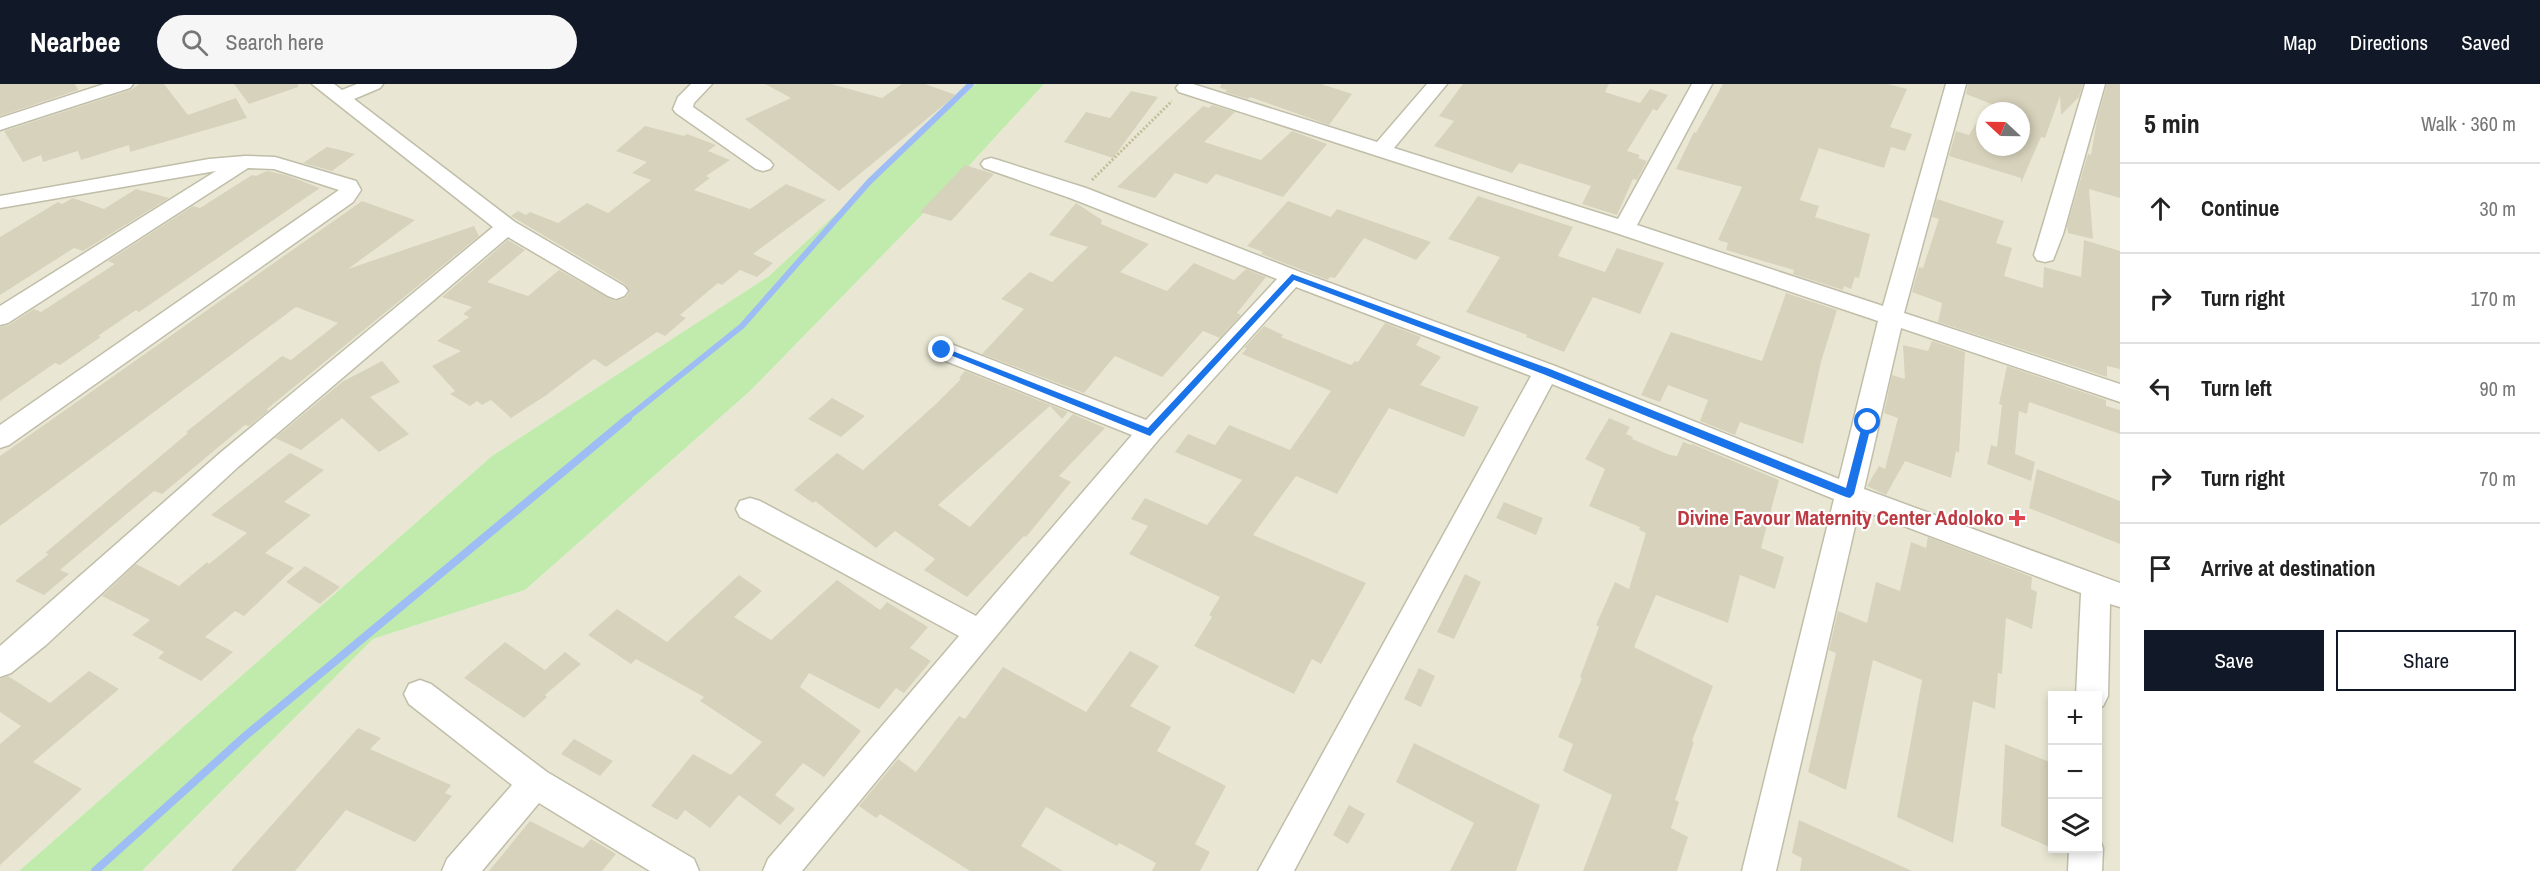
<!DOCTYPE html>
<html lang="en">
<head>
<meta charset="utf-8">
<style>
  body { margin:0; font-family:"Archivo Narrow",sans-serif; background:#f6f6f6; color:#222 }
  .controls { position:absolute; right:18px; bottom:18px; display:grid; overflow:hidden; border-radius:0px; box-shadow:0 3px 9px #0003 }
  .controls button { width:54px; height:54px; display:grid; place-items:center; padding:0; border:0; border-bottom:2px solid #e0e0e0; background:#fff; color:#222; font:30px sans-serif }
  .compass { position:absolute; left:1976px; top:18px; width:54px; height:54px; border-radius:50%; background:#fff; box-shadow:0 3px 9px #0003; rotate:292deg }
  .stop { position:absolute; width:18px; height:18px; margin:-14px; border:4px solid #1a73e8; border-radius:50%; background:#fff }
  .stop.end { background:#1a73e8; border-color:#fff; box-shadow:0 2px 6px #0008 }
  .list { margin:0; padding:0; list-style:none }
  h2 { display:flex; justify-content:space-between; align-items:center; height:78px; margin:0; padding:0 24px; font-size:26px }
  h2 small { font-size:20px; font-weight:400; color:#767676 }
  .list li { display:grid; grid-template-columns:39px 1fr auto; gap:18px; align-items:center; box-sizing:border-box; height:90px; padding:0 24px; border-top:2px solid #e0e0e0 }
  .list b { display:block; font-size:22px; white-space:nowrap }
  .list em { font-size:20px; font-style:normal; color:#767676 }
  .actions { display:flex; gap:12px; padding:18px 24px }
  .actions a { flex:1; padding:14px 0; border:2px solid #111827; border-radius:0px; text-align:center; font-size:21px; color:#111827 }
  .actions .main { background:#111827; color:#fff }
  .icon { flex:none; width:33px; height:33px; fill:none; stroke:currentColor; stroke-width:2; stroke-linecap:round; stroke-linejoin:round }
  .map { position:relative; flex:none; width:2120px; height:787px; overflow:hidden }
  header { display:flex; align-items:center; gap:36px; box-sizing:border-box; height:84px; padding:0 30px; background:#111827; color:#fff }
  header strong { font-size:28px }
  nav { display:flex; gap:33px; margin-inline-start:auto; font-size:21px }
  .search { width:420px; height:54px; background:#f6f6f6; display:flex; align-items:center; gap:15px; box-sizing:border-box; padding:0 21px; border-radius:33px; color:#767676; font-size:22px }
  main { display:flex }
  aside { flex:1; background:#fff }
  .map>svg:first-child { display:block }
  .residential { fill:#e9e7d4; fill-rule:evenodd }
  .green { fill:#c0ebac }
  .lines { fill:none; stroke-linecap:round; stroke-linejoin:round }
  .stream-far1 { stroke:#9fbdf5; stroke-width:6 }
  .stream { stroke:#9fbdf5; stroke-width:8 }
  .building { fill:#d7d2bb }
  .street-casing { stroke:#c0bea8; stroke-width:3 }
  .path { stroke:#c3be98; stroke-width:3; stroke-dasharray:2 2; stroke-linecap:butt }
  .street { fill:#fff; fill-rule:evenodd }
  .route { fill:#1a73e8 }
  .health-dot { fill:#e0444e; stroke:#fff; stroke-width:2 }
  .labels { text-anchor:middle; stroke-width:4.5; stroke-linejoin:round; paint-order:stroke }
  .health-label { font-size:21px; font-weight:bold; fill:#be3a42; stroke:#fff; text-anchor:end }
</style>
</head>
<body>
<header>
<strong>Nearbee</strong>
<div class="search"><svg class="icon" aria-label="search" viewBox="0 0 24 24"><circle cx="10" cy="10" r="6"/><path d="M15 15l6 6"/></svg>Search here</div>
<nav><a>Map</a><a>Directions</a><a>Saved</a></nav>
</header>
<main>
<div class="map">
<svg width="2120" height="787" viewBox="0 0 2120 787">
  <rect width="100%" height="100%" fill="#f4f3e6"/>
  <!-- residential -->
  <g class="residential">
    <polygon points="0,0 976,0 769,192 492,372 19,787 0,787"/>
    <path d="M1044 0H2120V787H142L373 555 525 506 750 307 954 98ZM1985 27H2021V63H1985ZM2052 612H2098V764H2052Z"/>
  </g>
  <!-- green -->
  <polygon class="green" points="976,0 1044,0 954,98 750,307 525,506 373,555 142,787 19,787 492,372 769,192"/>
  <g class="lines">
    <!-- stream-far1 -->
    <polyline class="stream-far1" points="626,335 742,242 869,98 971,0"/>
    <!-- stream -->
    <polyline class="stream" points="95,787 244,653 628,334"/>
  </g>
  <!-- building -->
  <g class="building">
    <polygon points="0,0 75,0 78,6 0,32"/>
    <polygon points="139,0 164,0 188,31 236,14 247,34 130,68 129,61 81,76 78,67 43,78 41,71 23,78 4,47 131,6"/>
    <polygon points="234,0 298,0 298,3 249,20"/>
    <polygon points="765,0 831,0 882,14 902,0 925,0 956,11 839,107 745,35 791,14"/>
    <polygon points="1221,0 1321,0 1352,10 1329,41 1250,13 1248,15 1225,8 1227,6 1220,4"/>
    <polygon points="1463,0 1609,0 1605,8 1640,19 1650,5 1668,11 1657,27 1653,25 1627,67 1640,71 1638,74 1647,77 1637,96 1633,95 1617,131 1582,120 1591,102 1519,79 1512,89 1434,62 1454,37 1439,32"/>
    <polygon points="1723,0 1888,0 1907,5 1890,43 1912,50 1905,67 1891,63 1884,84 1819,64 1800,116 1819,122 1815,133 1870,150 1859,194 1855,193 1851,205 1844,202 1843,206 1793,190 1794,186 1726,166 1728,159 1718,156 1742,103 1676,85 1694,48 1696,49"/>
    <polygon points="1968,0 2083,0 2079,13 2061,31 2060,12 2045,54 2041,53 2021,99 2021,94 1949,72 1956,47 1969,51 1985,24 1985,63 2021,63 2021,27 2009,27 1966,10"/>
    <polygon points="2107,0 2120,0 2120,114 2089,105 2093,155 2068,149 2067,142 2088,70 2091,71 2097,36"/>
    <polygon points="1131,7 1158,13 1113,74 1064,58 1086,28 1110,34"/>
    <polygon points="1212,21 1235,28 1204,58 1261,76 1292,47 1327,60 1283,113 1216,90 1207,100 1175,89 1155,114 1117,103 1203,22 1209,24"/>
    <polygon points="645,42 684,52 687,50 716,61 708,67 730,76 706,92 710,94 694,106 750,125 786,100 826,116 753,170 773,179 757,193 740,186 722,201 718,199 680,231 686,234 665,252 657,248 606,283 594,275 545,312 511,334 491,316 482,321 477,317 470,322 450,310 455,307 432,282 461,267 437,257 469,233 463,230 472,223 442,213 508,156 525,166 487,198 528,212 559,186 615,217 625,214 630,208 625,200 511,132 518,127 526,131 530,128 558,139 587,119 608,129 651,96 632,89 647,78 616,67"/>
    <polygon points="327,63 336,65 355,70 332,87 303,79"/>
    <polygon points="965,81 994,90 951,137 920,128"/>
    <polygon points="267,87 286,91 320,104 139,228 136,226 98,252 101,253 60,281 55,279 0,317 0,243 9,241 34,225 41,228 115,180 108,177 193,122 200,124 252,91 256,92"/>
    <polygon points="136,105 169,114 83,167 74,164 0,211 0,153 58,118 62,120 73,114 104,125"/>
    <polygon points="1478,112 1573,143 1558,172 1605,188 1617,164 1664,179 1640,230 1593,213 1564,268 1526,253 1527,251 1466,228 1500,173 1448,155"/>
    <polygon points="1937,115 2004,137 1996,159 2012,164 2004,192 2043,204 2044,183 2081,193 2084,156 2120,167 2120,285 2107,282 2107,293 1938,238 1942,219 1912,208 1919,183 1923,184 1939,135 1932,133"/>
    <polygon points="362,117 415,136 348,185 474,142 479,152 267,325 268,327 249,342 245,341 162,410 154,407 60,486 69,490 44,511 15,497 49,470 45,469 188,349 186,348 282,272 291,276 338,239 296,223 0,442 0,372"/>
    <polygon points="1288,117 1331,133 1337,125 1431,158 1416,176 1364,154 1335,194 1330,193 1328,196 1261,170 1263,168 1247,162"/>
    <polygon points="1076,119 1102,136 1101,140 1149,160 1120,188 1167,207 1194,179 1234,196 1246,185 1266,193 1237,229 1241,231 1220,254 1203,247 1162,293 1115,272 1084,309 982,270 1024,225 1001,215 1030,188 1052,198 1088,163 1049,151"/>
    <polygon points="1786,209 1837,226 1821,278 1803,360 1740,338 1735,351 1700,337 1708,316 1668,301 1660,318 1641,311 1671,248 1762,277"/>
    <polygon points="1385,239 1421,253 1416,261 1441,273 1420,301 1479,323 1464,353 1389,324 1337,410 1296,392 1253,451 1366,499 1321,580 1312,575 1294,610 1194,562 1212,533 1209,531 1220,513 1129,470 1148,442 1131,435 1145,414 1207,441 1242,396 1175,368 1188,350 1215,361 1229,341 1290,366 1331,307 1242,270 1247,264 1244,264 1264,242 1283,251 1281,253 1351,281 1355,277 1358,278"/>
    <polygon points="1932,257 1965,268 1959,369 1956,367 1951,394 1905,377 1886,411 1867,402 1879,382 1885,385 1898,334 1884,329 1892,291 1905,295 1903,261 1928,267"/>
    <polygon points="382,277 400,298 370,313 409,350 379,368 342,334 301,366 275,354 342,298"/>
    <polygon points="2007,282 2106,316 2106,322 2120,326 2120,350 2029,318 2027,330 2019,327 2015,370 2035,378 2031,397 1987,380 1991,361 1997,363 2002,321 1999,320"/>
    <polygon points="965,287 1068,328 1062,335 1050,322 938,421 970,443 1073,330 1105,344 1059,392 1071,398 1026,453 1024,452 967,513 924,486 935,475 895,447 876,464 815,417 813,419 794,406 837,369 863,386 937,319 961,295 959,294"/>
    <polygon points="832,314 865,332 841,353 808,335"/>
    <polygon points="1609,334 1630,343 1626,350 1633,353 1632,355 1670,371 1677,372 1683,358 1691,361 1692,360 1779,396 1761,464 1784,473 1775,505 1740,491 1728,539 1656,511 1634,563 1713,602 1692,657 1694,658 1675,716 1679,718 1671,744 1688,753 1677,787 1583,787 1612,711 1563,687 1573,660 1558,653 1582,594 1580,593 1599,543 1596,541 1615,498 1629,505 1646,449 1639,446 1640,443 1589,422 1605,385 1585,375"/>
    <polygon points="290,369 324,386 284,418 311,431 265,469 294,484 244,532 235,527 205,553 233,568 201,597 158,574 164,568 132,551 150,536 102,512 136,480 179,502 207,478 209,480 247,449 211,431"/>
    <polygon points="2037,385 2120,417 2120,460 2029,424"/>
    <polygon points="1504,418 1543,434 1536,451 1496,434"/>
    <polygon points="1928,453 2032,493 2031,505 2037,508 2032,545 2006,534 2002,590 1998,589 1995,625 1973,617 1953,759 1897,733 1922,596 1873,576 1846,706 1808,688 1836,569 1829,566 1838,527 1867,539 1876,498 1900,507 1911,458 1926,464"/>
    <polygon points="305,482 340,503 320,520 286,498"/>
    <polygon points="1465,490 1481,498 1454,555 1437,548"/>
    <polygon points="739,491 762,507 734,533 771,556 837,496 880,526 887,518 928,543 910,564 931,577 904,609 896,604 879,625 809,589 800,603 861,647 824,693 803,679 775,711 795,725 780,741 739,711 710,744 685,726 677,736 651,722 693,670 731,691 762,658 700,617 704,613 636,575 631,580 588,551 617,525 667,558"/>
    <polygon points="505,558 545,586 565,568 581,580 545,611 547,613 524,634 464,594"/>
    <polygon points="1130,567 1159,582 1130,622 1171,643 1157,667 1226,702 1195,760 1210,768 1200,787 1152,787 1156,779 1119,759 1117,762 1046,723 1021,762 1063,787 970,787 880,730 876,734 859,722 898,675 916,688 959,632 965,635 1003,583 1086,628"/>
    <polygon points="1419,584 1435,592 1421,623 1404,615"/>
    <polygon points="89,587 119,605 33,678 82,705 0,781 0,660 21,642 0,628 0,595 8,592 50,619"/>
    <polygon points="358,644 381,654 370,665 451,701 445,709 452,712 415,758 346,726 295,787 231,787"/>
    <polygon points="574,655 613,677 600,692 561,670"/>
    <polygon points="1414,659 1540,721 1516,787 1450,787 1474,739 1396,698"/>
    <polygon points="2005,660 2052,679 2052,764 2001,742"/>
    <polygon points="1349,721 1365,730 1348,760 1333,751"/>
    <polygon points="1799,736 1912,787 1800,787 1802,774 1792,769"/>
    <polygon points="530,737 583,764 591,755 616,770 602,787 489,787"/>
  </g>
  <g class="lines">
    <!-- street casing -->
    <g class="street-casing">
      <g id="street">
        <polygon points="104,0 133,0 130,4 0,46 0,34"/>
        <polygon points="312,0 334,0 342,6 357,0 383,0 380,4 354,15 515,138 624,202 628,207 624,212 616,215 608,212 508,153 238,383 46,561 11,589 0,593 0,562 220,369 493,143"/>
        <polygon points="691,0 712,0 694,19 693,23 770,77 773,81 770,85 763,87 756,85 676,29 673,25 678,13"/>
        <polygon points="1179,0 1193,0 1377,58 1427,0 1447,0 1394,64 1618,135 1692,0 1712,0 1637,141 1883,222 1946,0 1966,0 1904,229 2120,300 2120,318 1901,244 1864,405 2120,499 2120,523 2110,520 2108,612 2103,622 2098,624 2098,612 2076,612 2081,509 1859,425 1776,787 1742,787 1834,415 1552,300 1294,787 1258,787 1531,292 1296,203 1159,355 802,787 763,787 768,775 959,552 740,433 736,425 740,417 750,414 760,417 976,532 1132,351 933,272 930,266 933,260 942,258 951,260 1146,336 1277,195 1070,114 984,84 981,80 984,76 991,74 998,76 1086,104 1300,188 1555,282 1839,395 1878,237 1616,149 1179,8 1176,4"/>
        <polygon points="2085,0 2105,0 2063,150 2053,176 2045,178 2037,176 2034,171"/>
        <polygon points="245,72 275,73 356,97 361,106 353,118 9,361 0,364 0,341 339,106 274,85 248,84 8,239 0,241 0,222 216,87 0,124 0,112 209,75"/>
        <polygon points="420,596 431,600 547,688 694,775 699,787 650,787 539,719 482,787 442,787 447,775 512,701 409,620 404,610 409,600"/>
        <polygon points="2098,752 2103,764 2102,787 2068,787 2069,764 2098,764"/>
      </g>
    </g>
    <!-- path -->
    <polyline class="path" points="1092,96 1172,17"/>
    <!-- street -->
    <use href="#street" class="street"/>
  </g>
  <!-- route -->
  <polygon class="route" points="1292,190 1550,285 1846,404 1863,338 1868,334 1871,335 1872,338 1854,410 1850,414 1846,413 1543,290 1294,196 1150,352 938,266 945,264 1148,344"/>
  <!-- markers -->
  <path class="health-dot" d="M2014 425h6v6h6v6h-6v6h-6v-6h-6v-6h6z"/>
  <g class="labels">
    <!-- health labels -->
    <g class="health-label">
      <text x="2004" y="441">Divine Favour Maternity Center Adoloko</text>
    </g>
  </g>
</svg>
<div class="controls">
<button>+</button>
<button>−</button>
<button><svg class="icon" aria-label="layers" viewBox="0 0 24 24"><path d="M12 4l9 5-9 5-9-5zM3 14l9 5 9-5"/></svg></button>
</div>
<svg class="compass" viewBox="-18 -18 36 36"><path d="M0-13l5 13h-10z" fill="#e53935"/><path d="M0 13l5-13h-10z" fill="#767676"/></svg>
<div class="stop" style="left:1868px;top:338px"></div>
<div class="stop end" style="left:942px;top:266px"></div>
</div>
<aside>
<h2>5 min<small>Walk · 360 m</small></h2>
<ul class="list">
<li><svg class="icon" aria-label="ahead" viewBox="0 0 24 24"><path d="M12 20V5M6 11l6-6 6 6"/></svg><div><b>Continue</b></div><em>30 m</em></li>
<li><svg class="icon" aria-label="right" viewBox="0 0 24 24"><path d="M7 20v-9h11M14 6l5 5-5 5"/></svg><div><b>Turn right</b></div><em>170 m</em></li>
<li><svg class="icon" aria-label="left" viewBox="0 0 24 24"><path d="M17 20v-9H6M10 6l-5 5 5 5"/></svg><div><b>Turn left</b></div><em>90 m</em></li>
<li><svg class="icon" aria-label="right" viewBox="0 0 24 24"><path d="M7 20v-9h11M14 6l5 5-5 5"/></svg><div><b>Turn right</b></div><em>70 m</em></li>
<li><svg class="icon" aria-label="arrive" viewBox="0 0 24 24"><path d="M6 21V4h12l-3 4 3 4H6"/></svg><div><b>Arrive at destination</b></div></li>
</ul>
<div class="actions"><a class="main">Save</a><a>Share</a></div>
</aside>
</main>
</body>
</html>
